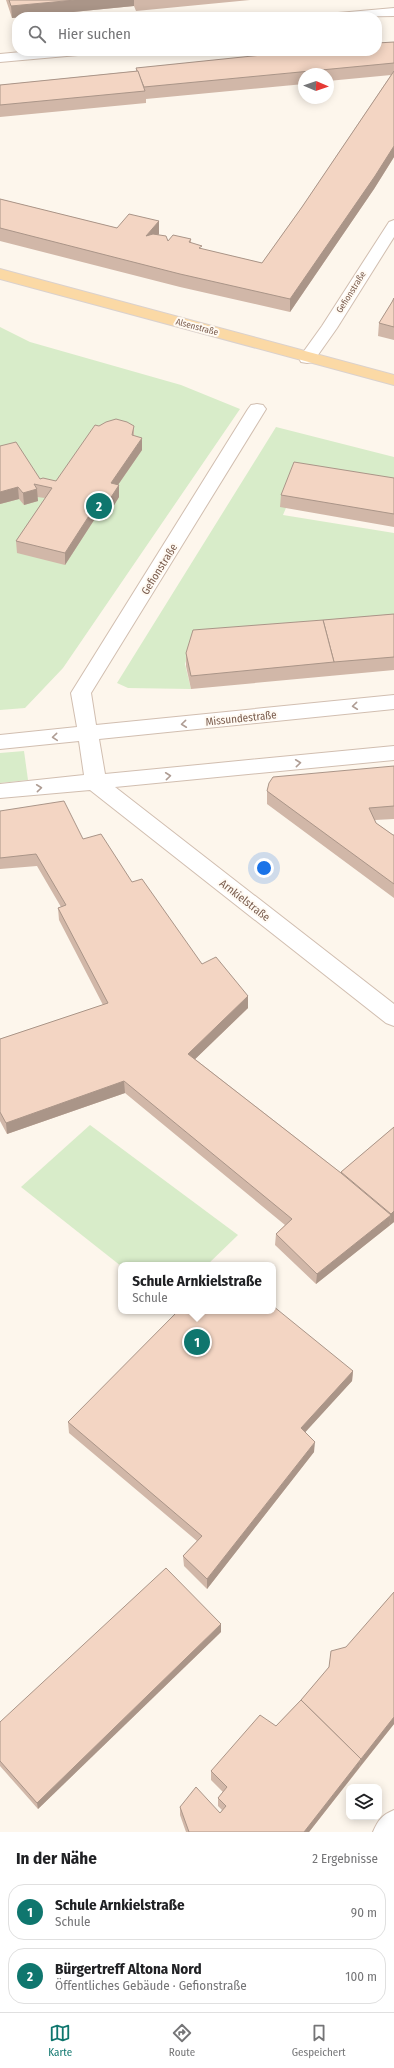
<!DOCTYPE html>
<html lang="de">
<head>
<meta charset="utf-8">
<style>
  body { margin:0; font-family:"Fira Sans Condensed",sans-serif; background:#f2f2f2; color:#202124 }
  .controls { position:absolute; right:12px; bottom:12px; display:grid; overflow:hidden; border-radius:8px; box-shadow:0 2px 10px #0003 }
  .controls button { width:36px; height:36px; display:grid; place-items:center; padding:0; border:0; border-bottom:1px solid #e0e0e0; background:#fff; color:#202124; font:20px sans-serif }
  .compass { position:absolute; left:298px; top:68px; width:36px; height:36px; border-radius:50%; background:#fff; box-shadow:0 2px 10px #0003; rotate:92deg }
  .you { position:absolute; left:264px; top:868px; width:14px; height:14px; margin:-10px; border:3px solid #fff; border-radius:50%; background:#1a73e8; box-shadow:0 0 0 6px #1a73e833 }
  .badge { display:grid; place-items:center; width:26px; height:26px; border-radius:50%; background:#0f766e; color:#fff; font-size:13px; font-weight:700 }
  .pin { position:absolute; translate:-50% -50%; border:2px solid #fff; box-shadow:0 1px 4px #0006 }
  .popup { position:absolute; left:118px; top:1262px; width:158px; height:52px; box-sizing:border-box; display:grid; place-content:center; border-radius:8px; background:#fff; filter:drop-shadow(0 1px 3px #0005); font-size:13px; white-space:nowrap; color:#757577 }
  .popup b { font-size:15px; color:#202124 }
  .popup::after { content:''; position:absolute; left:50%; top:100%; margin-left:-8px; border:8px solid transparent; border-top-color:#fff }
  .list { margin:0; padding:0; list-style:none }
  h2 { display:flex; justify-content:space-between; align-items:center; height:52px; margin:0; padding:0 16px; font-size:17px }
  h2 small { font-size:13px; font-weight:400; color:#757577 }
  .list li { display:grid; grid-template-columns:26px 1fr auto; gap:12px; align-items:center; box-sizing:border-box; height:56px; margin:0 8px 8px; padding:0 8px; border:1px solid #e0e0e0; border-radius:16px }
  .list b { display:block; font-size:15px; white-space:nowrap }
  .list p { margin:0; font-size:13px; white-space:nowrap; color:#757577 }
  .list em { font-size:13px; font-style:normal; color:#757577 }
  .icon { flex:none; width:22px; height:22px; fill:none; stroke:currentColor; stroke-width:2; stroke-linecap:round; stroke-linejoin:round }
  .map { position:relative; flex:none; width:394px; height:1832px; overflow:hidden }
  .search { position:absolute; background:#fff; box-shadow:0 2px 10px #0003; left:12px; right:12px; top:12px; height:44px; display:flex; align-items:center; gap:10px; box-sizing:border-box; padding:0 14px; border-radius:16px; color:#757577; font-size:15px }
  .sheet { height:180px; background:#fff }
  nav { display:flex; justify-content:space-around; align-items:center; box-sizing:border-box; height:56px; border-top:1px solid #e0e0e0; background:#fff; font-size:11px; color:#757577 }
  nav a { display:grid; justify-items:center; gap:2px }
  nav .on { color:#0f766e }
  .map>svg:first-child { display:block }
  .green { fill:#d8ecc9 }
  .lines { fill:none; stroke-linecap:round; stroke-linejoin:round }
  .minor-casing { stroke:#d1beb0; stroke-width:2 }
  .major-casing { stroke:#dad1cd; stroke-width:2 }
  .minor { fill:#fff; fill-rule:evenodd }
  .major { fill:#fbd9a5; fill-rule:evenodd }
  .wall { fill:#d1b7a8 }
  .shaded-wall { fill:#aa9588 }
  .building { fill:#f3d5c3; stroke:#aa9588 }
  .oneway { stroke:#af9d94 }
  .labels { text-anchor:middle; stroke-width:4; stroke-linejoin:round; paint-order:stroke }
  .far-street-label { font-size:9px; fill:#7a5c4d; stroke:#fffaf3 }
  .street-label { font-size:11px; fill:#7a5c4d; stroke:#fffaf3 }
</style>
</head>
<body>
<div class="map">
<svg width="394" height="1832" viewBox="0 0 394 1832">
  <rect width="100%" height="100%" fill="#fdf6ec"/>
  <!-- green -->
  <g class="green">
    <polygon points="0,327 30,342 181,385 240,409 63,668 25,708 0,710"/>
    <polygon points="276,427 394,457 394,493 299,477 283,515 394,533 394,625 192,643 185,664 191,689 128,688 117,683"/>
    <polygon points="24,751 28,780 0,783 0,753"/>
    <polygon points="90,1125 238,1235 207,1265 121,1266 21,1187"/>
  </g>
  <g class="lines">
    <!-- minor casing -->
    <g class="minor-casing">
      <g id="minor">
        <polygon points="394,8 394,16 331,17 338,13"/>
        <polygon points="32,51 85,51 83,54 78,55 0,62 0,54"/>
        <polygon points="394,220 394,237 337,328 313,362 307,363 301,362 299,358 322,326 389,222"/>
        <polygon points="257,404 263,405 266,409 91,693 96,725 394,695 394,709 99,739 105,774 394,746 394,760 115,787 394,1004 394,1026 386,1023 90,790 0,798 0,784 84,775 79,741 0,749 0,735 77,727 71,693 248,409 251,405"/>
        <path d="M394 1810V1832H373C378 1820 382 1815 394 1810Z"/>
      </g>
    </g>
    <!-- major casing -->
    <g class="major-casing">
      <polygon id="major" points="0,269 394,375 394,385 0,279"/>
    </g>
    <!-- minor -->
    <use href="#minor" class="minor"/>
    <!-- major -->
    <use href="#major" class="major"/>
  </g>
  <!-- wall -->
  <g class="wall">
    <polygon points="6,0 250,0 136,11 134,6 12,18"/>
    <polygon points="394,42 394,157 374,189 290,312 180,287 0,241 0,199 117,228 159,221 159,234 158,235 168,241 191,239 191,243 202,249 262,263 302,207 391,75 328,81 328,74 304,74 304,84 146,99 146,103 0,117 0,85 136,71 136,68"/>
    <polygon points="394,298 394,340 378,336 379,323 392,302"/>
    <polygon points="99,426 134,426 134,436 142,450 118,485 119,485 119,497 105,520 96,517 65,565 17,553 16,541 45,498 37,497 38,501 24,505 19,499 0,504 0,446 40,479 56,481"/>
    <polygon points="394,478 394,527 280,507 281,495"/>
    <polygon points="394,614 394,670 191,689 186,666 186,653 323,620"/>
    <polygon points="394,766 394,819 375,820 376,823 393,835 394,835 394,898 267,804 267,791"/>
    <polygon points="0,811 83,839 132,882 202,964 248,1008 195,1059 341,1173 341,1172 394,1127 394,1222 316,1284 275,1245 276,1234 285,1225 125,1093 7,1134 0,1121 0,1039 103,1005 59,920 58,908 61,907 37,866 0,869"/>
    <polygon points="353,1371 352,1381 305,1432 314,1452 207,1589 184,1566 183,1556 197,1541 69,1433 68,1422"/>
    <polygon points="394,1592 394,1724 309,1832 186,1832 180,1815 180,1807 220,1813 222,1810 218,1806 218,1798 223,1792 211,1780 211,1771 276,1726 301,1700"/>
    <polygon points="221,1632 38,1809 0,1766 0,1722"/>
  </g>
  <!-- shaded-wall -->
  <g class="shaded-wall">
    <polygon points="75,0 134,0 134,6 12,18 11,6"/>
    <polygon points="394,146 394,157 374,189 290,312 290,299"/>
    <polygon points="159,221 159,234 147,249 146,236"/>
    <polygon points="142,438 142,450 111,495 111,483"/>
    <polygon points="119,485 119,497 105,520 104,508"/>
    <polygon points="18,487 19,499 0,504 0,492"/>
    <polygon points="37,489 38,501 24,505 23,493"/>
    <polygon points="96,505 96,517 65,565 65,553"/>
    <polygon points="248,996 248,1008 188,1066 188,1054"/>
    <polygon points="124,1081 125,1093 7,1134 6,1123"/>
    <polygon points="394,1211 394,1222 389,1226 391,1214"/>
    <polygon points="391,1215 389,1226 316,1284 317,1274"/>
    <polygon points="353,1371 352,1381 300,1438 301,1428"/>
    <polygon points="315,1442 314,1452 207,1589 207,1579"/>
    <polygon points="221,1624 221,1632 38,1809 37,1803"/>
    <polygon points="394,1717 394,1724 359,1768 361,1759"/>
    <polygon points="361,1759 359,1768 309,1832 304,1832"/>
  </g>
  <!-- building -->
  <g class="building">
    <polygon points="9,0 75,0 11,6"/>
    <polygon points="394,42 394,63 144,87 136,68 301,51 377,51 377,43"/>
    <polygon points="138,71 145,91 0,105 0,85"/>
    <polygon points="394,71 394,146 375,176 290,299 180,274 0,228 0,199 117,228 129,214 159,221 146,236 153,234 166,236 168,241 173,235 191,239 189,242 202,246 199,248 262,263 302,207"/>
    <polygon points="394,298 394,327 379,323 392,302"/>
    <polygon points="116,419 127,422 134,426 132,435 142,438 111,483 119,485 104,508 96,505 65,553 16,541 52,488 34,484 37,489 23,493 18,487 0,492 0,446 16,442 40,479 43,478 56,481 95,425 99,426 106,422"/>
    <polygon points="294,462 394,478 394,514 281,495"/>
    <polygon points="394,614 394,657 334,662 323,620"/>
    <polygon points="323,620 334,662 191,676 186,653 193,630"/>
    <polygon points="394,766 394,806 369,808 376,823 393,835 394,835 394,884 267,791 269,783 273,777"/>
    <polygon points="64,801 83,839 101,834 132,882 142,879 202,964 216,957 248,996 188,1054 341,1173 391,1215 317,1274 276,1234 292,1219 124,1081 6,1123 0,1112 0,1039 108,1003 58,908 66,905 36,854 0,858 0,811"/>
    <polygon points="394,1127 394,1211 391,1214 341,1172"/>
    <polygon points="273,1306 353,1371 301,1428 315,1442 207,1579 183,1556 202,1536 68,1422 178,1311 273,1311"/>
    <polygon points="166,1568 221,1624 37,1803 0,1761 0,1722"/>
    <polygon points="394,1592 394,1717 361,1759 301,1700 329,1667 331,1651 346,1647"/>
    <polygon points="301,1700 361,1759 304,1832 189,1832 180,1807 196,1787 220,1813 226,1806 218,1798 227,1787 211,1771 260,1715 276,1726"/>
  </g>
  <!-- one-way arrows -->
  <defs><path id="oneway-chevron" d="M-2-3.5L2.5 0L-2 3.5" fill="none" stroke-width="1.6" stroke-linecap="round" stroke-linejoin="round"/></defs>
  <g class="oneway">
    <use href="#oneway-chevron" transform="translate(355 706) rotate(174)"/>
    <use href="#oneway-chevron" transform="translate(184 724) rotate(174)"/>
    <use href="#oneway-chevron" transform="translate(55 737) rotate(175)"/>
    <use href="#oneway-chevron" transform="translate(298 763) rotate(-6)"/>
    <use href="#oneway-chevron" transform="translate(168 776) rotate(-6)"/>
    <use href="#oneway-chevron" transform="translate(39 788) rotate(-6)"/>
  </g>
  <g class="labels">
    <!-- far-street labels -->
    <g class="far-street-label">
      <text transform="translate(351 292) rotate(-58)" y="3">Gefionstraße</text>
      <text transform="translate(197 327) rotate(15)" y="3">Alsenstraße</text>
    </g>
    <!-- street labels -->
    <g class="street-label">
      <text transform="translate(159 569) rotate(-58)" y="4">Gefionstraße</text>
      <text transform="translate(241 718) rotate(-6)" y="4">Missundestraße</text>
      <text transform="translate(245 900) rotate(38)" y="4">Arnkielstraße</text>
    </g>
  </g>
</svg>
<div class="controls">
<button><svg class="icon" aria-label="layers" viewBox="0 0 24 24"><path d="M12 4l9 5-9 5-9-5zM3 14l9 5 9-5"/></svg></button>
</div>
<svg class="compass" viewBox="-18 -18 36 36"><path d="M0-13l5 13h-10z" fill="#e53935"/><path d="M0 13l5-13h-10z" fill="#757577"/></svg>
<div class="you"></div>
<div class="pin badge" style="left:197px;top:1342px">1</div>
<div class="popup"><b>Schule Arnkielstraße</b>Schule</div>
<div class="pin badge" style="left:99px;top:506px">2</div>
<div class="search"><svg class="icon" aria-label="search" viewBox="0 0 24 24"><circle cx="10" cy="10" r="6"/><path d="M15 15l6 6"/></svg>Hier suchen</div>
</div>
<section class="sheet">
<h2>In der Nähe<small>2 Ergebnisse</small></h2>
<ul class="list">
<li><span class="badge">1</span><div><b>Schule Arnkielstraße</b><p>Schule</p></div><em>90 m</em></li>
<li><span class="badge">2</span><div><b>Bürgertreff Altona Nord</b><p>Öffentliches Gebäude · Gefionstraße</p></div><em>100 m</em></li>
</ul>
</section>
<nav>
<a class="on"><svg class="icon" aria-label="map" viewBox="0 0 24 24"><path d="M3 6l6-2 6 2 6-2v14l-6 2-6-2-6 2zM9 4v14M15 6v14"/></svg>Karte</a>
<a><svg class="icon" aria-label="directions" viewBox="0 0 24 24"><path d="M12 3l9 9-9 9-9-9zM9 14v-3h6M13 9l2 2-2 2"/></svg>Route</a>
<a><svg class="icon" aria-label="saved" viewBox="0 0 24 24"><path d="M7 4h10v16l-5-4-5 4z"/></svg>Gespeichert</a>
</nav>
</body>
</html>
